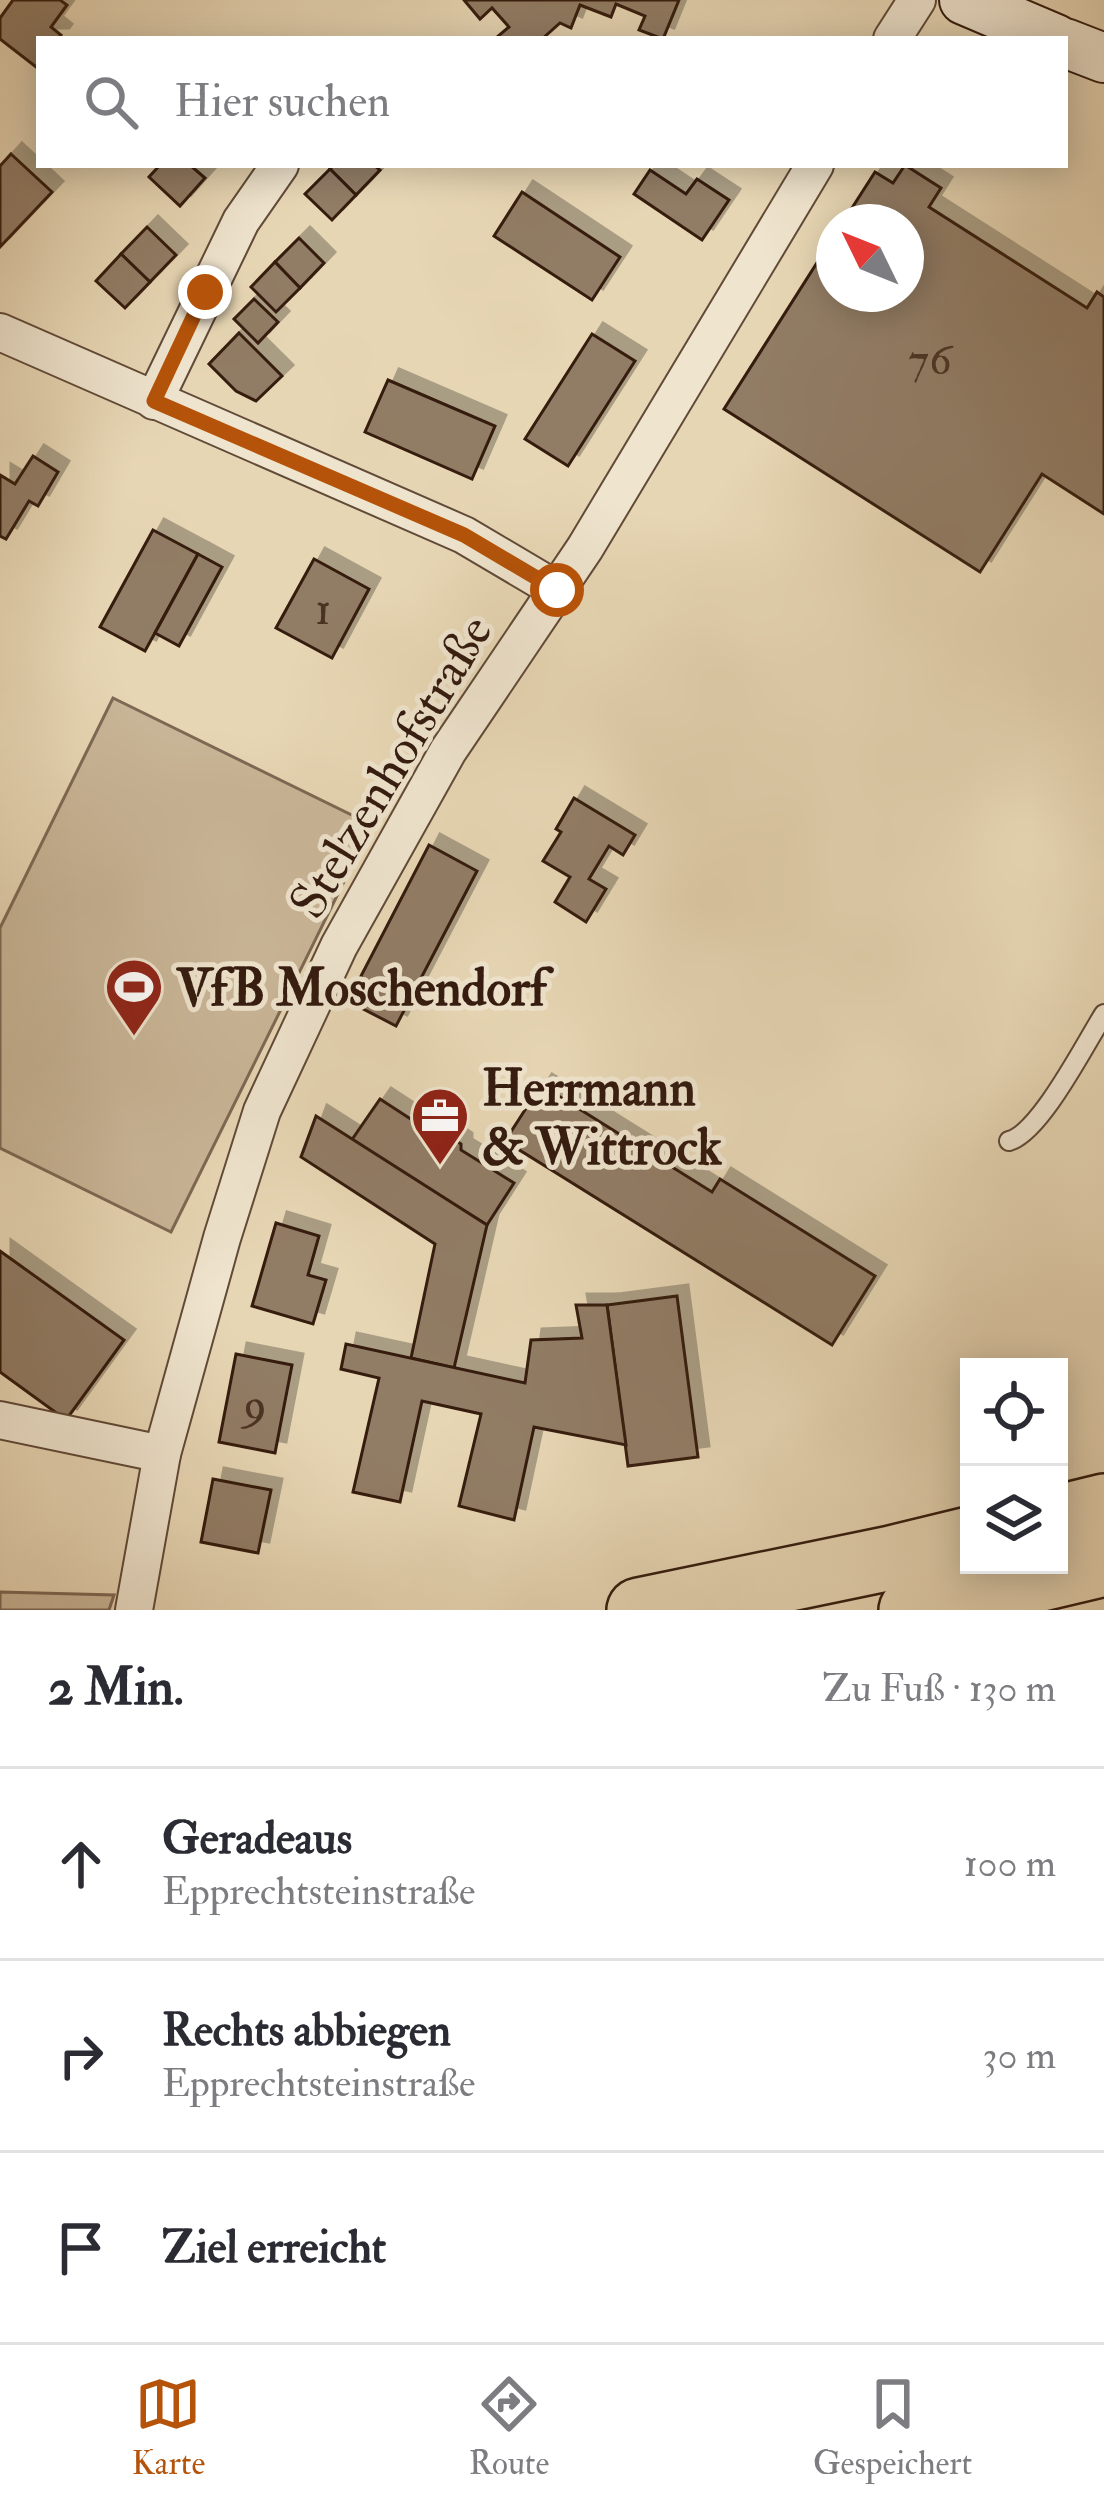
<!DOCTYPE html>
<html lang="de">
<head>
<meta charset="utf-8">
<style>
  body { margin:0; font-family:"IM FELL Double Pica",serif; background:#f7f7f7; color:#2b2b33 }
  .controls { position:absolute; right:36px; bottom:36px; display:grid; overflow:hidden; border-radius:0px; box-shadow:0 6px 30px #0003 }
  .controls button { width:108px; height:108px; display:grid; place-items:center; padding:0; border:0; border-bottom:3px solid #e1e1e2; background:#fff; color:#2b2b33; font:60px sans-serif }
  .compass { position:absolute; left:816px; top:204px; width:108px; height:108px; border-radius:50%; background:#fff; box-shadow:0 6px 30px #0003; rotate:313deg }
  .stop { position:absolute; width:36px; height:36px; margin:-27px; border:9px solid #b45309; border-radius:50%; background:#fff }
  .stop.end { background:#b45309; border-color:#fff; box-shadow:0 3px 12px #0008 }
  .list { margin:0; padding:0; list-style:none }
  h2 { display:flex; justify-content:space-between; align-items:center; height:156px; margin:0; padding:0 48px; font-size:51px }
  h2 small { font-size:39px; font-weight:400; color:#7c7c81 }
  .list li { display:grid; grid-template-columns:78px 1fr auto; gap:36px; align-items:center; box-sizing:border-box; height:192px; padding:0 48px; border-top:3px solid #e1e1e2 }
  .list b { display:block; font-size:45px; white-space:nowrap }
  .list p { margin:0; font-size:39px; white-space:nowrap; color:#7c7c81 }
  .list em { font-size:39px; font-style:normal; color:#7c7c81 }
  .icon { flex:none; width:66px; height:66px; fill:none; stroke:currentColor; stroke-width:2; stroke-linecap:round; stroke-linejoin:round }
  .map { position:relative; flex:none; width:1104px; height:1610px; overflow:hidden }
  .search { position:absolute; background:#fff; box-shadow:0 6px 30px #0003; left:36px; right:36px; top:36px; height:132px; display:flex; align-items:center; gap:30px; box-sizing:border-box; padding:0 42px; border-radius:0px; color:#7c7c81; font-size:45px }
  .sheet { height:732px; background:#fff }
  nav { display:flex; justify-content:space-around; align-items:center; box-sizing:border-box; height:168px; border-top:3px solid #e1e1e2; background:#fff; font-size:33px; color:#7c7c81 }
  nav a { display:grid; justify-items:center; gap:6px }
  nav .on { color:#b45309 }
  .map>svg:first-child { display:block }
  .green { fill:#c9b698; stroke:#7e6854; stroke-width:3 }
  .building { fill:#917c65; stroke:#341b0f; stroke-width:3; filter:url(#shadow) }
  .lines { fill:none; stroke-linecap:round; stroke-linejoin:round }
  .lane-casing { stroke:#614a38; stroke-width:22 }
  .street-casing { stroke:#614a38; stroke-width:40 }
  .secondary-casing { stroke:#341b0f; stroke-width:52 }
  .highway-casing { stroke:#341b0f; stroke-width:68 }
  .lane { stroke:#efe4ce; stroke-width:18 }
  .street { stroke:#efe4ce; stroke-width:36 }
  .secondary { stroke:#efe4ce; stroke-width:48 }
  .highway { stroke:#e7d6b4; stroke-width:63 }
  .route { stroke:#b45309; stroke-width:15 }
  .labels { text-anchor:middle; stroke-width:10; stroke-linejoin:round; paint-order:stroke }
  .number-label { font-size:45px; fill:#4b3324 }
  .street-label { font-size:51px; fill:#341b0f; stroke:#efe4ce }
  .poi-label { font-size:51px; font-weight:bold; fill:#341b0f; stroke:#efe4ce; text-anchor:start }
</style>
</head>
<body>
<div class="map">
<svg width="1104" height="1610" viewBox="0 0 1104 1610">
  <defs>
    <filter id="shadow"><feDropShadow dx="11" dy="-11" stdDeviation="0" flood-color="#0004"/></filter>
  </defs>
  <rect width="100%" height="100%" fill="#e7d6b4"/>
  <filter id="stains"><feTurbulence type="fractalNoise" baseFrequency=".00167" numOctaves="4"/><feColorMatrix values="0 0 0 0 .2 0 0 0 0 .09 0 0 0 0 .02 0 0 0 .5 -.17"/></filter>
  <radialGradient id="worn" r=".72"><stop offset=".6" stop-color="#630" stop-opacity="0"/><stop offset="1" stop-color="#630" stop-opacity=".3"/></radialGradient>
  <!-- green -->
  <g class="green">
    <polygon points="113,698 372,825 171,1232 0,1148 0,928"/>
    <polygon points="0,1592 114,1595 109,1610 0,1610"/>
  </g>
  <!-- building -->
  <g class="building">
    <polygon points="13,0 60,0 67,5 51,27 61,35 58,39 39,39 39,63 36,67 0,39 0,18"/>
    <polygon points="464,0 679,0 663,39 639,30 645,16 616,4 611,17 580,5 571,28 560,23 542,39 499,39 497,37 509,27 492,8 480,19"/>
    <polygon points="11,154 52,192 0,247 0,166"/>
    <polygon points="160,165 190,165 205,178 180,206 149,177"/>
    <polygon points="334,165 374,165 380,170 356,195 330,169"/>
    <polygon points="905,165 941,188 929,207 1087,308 1097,292 1104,297 1104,514 1042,474 980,572 724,409 834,236 834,294 906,294 906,222 843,222 875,172 893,183"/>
    <polygon points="330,169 356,195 332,220 305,194"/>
    <polygon points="650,170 686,194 697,179 729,200 702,240 634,194"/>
    <polygon points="522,192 620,257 592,300 494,236"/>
    <polygon points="147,227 176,255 150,282 121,254"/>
    <polygon points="299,238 324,263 300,288 275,262"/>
    <polygon points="121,254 150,282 125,308 96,281"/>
    <polygon points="275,262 300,288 276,312 251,287"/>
    <polygon points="254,299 278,322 258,343 234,319"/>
    <polygon points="239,333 282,376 256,401 236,391 209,364"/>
    <polygon points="592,334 635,361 568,466 525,439"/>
    <polygon points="388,380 495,426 472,479 365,432"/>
    <polygon points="33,456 58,472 38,506 29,501 6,539 0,536 0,475 15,484"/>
    <polygon points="153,530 198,554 145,651 100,627"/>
    <polygon points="198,554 222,567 179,646 155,633"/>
    <polygon points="314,559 369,589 332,658 276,628"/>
    <polygon points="574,798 635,835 623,855 609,846 589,879 606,889 586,922 555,902 570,877 543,861 561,832 556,829"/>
    <polygon points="429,845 477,871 396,1026 348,1001"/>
    <polygon points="541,1085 712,1192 720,1179 875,1276 832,1345 505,1141"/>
    <polygon points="380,1099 446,1142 452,1138 461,1144 461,1150 514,1183 487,1225 351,1141"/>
    <polygon points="316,1116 487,1225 454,1368 411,1358 435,1244 301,1157"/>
    <polygon points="276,1223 319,1236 308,1275 326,1280 313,1324 252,1306"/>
    <polygon points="0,1251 124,1340 66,1420 0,1372"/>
    <polygon points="677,1296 698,1457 628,1466 607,1305"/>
    <polygon points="576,1305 607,1305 626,1445 534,1427 514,1520 459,1506 481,1414 422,1401 400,1502 353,1492 379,1378 341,1369 346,1344 525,1383 531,1340 582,1338"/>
    <polygon points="236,1354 292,1365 275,1453 219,1442"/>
    <polygon points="213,1479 271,1490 258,1553 201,1542"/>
  </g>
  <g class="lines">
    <!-- lane casing -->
    <g class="lane-casing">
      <path id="lane" d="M1009 1141C1040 1133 1085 1044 1104 1014"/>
    </g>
    <!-- street casing -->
    <g class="street-casing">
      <g id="street">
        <polyline points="892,39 917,0"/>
        <polyline points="0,332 464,535 557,590"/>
        <polyline points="154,401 241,221 280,165"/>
        <polyline points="0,1420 162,1454"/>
        <polyline points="134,1610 162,1454 222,1238 262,1111 339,946 448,751 585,548 815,165"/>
      </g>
    </g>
    <!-- secondary casing -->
    <g class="secondary-casing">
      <g id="secondary">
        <polyline points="964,0 1056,39"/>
        <polyline points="1065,43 1104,58"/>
      </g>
    </g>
    <!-- highway casing -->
    <g class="highway-casing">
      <g id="highway">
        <polyline points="1059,1517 1104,1506"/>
        <polyline points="639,1610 891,1558 969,1539"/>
        <polyline points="911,1610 1104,1564"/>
      </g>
    </g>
    <!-- lane -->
    <use href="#lane" class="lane"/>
    <!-- street -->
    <use href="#street" class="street"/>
    <!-- secondary -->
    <use href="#secondary" class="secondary"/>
    <!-- highway -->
    <use href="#highway" class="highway"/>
  </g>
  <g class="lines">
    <!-- route -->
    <polyline class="route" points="205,292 154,401 464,535 557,590"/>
  </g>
  <!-- icons -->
  <defs>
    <g id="stadium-pin" transform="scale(3)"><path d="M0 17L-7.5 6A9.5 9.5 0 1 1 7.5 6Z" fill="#8f2418" stroke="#efe4ce"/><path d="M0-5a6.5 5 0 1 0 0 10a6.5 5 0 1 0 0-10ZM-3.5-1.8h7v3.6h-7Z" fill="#fff"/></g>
    <g id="office-pin" transform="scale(3)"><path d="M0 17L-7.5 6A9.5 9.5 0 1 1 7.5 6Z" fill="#8f2418" stroke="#efe4ce"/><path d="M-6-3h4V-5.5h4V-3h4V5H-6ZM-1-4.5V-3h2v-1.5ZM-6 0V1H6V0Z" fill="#fff"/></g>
  </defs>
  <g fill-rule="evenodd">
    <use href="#stadium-pin" x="134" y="987"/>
    <use href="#office-pin" x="440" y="1116"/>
  </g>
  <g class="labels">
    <!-- number labels -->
    <g class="number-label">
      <text x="930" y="374">76</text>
      <text x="323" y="624">1</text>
      <text x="255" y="1420">9</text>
    </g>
    <!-- street labels -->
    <g class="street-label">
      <text transform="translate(390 766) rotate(-59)" y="18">Stelzenhofstraße</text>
    </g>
    <!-- poi labels -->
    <g class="poi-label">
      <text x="176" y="1005">VfB Moschendorf</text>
      <text x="482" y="1105">Herrmann<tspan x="482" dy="59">&amp; Wittrock</tspan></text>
    </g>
  </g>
  <rect width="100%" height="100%" filter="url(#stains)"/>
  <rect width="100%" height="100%" fill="url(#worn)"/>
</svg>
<div class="controls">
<button><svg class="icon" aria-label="locate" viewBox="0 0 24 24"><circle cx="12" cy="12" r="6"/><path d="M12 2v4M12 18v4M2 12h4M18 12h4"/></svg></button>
<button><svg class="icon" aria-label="layers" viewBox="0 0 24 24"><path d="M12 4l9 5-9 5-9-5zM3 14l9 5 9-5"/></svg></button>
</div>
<svg class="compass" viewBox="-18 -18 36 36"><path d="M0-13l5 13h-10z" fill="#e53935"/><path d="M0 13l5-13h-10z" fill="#7c7c81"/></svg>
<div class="stop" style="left:557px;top:590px"></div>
<div class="stop end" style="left:205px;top:292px"></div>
<div class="search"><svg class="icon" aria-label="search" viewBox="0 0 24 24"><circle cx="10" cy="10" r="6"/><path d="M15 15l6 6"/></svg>Hier suchen</div>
</div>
<section class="sheet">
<h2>2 Min.<small>Zu Fuß · 130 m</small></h2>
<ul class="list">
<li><svg class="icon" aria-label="ahead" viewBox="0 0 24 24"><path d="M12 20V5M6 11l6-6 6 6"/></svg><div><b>Geradeaus</b><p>Epprechtsteinstraße</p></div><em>100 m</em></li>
<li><svg class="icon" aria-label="right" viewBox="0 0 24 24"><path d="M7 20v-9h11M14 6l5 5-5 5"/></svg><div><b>Rechts abbiegen</b><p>Epprechtsteinstraße</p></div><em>30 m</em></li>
<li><svg class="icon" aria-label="arrive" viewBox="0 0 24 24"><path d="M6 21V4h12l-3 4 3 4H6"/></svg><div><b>Ziel erreicht</b></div></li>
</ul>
</section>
<nav>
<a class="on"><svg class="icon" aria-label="map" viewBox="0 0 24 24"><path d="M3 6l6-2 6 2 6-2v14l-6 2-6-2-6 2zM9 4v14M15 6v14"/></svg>Karte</a>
<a><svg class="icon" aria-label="directions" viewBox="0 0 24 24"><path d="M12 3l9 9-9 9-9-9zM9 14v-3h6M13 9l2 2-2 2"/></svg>Route</a>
<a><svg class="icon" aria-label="saved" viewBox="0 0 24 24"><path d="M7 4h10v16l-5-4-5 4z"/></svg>Gespeichert</a>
</nav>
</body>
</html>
